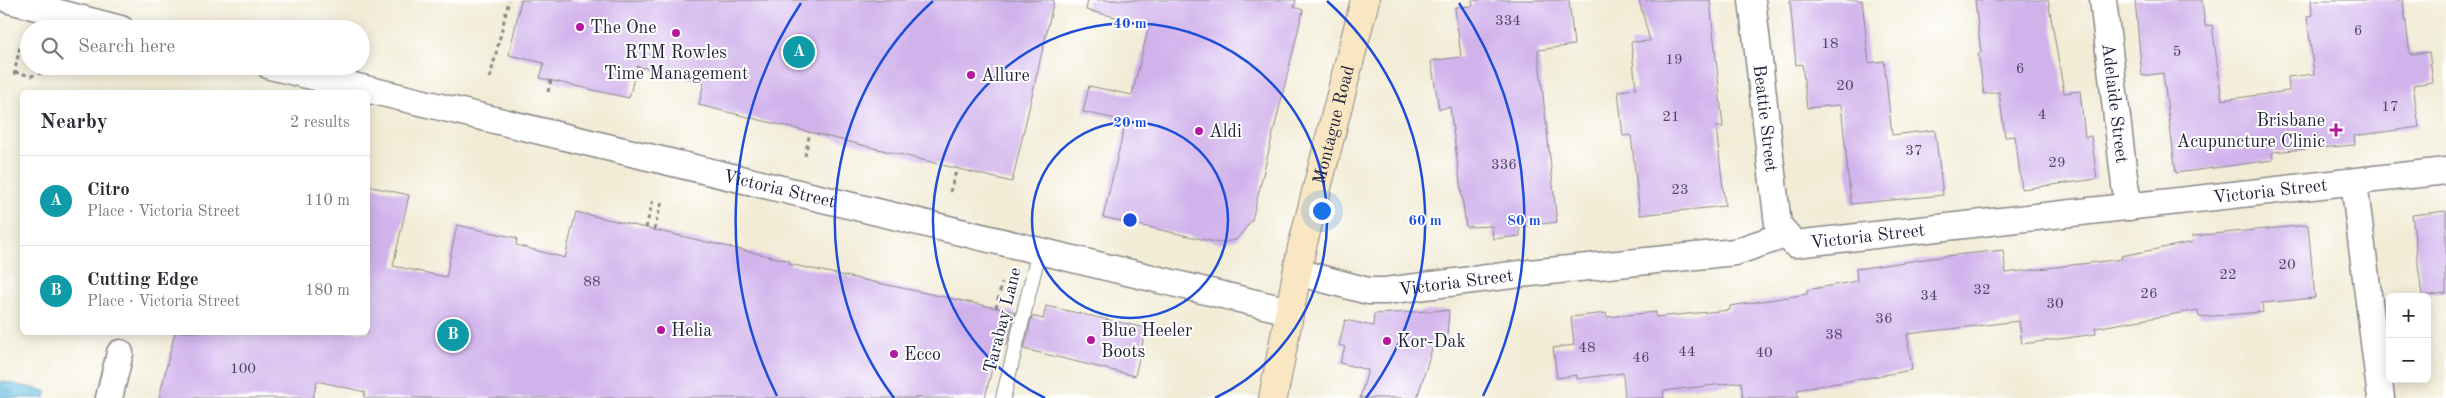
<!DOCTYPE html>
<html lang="en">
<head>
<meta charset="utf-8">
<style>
  body { margin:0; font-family:"Old Standard TT",serif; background:#f7f7f7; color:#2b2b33 }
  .controls { position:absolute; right:15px; bottom:15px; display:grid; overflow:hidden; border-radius:8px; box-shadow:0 2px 12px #0003 }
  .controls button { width:45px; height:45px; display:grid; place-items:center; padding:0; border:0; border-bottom:1px solid #e1e1e2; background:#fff; color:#2b2b33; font:25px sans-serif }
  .you { position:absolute; left:1321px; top:210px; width:18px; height:18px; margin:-12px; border:4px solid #fff; border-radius:50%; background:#1a73e8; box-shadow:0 0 0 8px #1a73e833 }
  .badge { display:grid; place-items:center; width:32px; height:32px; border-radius:50%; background:#db2777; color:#fff; font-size:16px; font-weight:700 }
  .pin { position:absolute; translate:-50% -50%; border:2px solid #fff; box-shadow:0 1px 5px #0006 }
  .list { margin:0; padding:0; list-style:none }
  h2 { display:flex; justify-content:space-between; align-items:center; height:65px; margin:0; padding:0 20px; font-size:21px }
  h2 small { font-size:16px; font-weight:400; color:#7c7c81 }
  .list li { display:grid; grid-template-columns:32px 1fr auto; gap:15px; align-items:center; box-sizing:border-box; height:90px; padding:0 20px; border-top:1px solid #e1e1e2 }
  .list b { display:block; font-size:19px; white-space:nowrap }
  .list p { margin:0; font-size:16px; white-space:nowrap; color:#7c7c81 }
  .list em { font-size:16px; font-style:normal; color:#7c7c81 }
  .icon { flex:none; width:28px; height:28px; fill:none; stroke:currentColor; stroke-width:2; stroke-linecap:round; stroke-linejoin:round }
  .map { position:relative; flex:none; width:2446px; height:398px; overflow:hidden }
  .search { position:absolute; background:#fff; box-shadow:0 2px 12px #0003; left:20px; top:20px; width:350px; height:55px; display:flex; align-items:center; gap:12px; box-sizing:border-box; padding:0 18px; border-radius:28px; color:#7c7c81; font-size:19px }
  .panel { position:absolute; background:#fff; box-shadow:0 2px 12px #0003; left:20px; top:90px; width:350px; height:245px; border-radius:8px }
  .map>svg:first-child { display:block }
  .water { fill:url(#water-ripples); stroke:#42708d }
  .building { fill:#d1b3ec }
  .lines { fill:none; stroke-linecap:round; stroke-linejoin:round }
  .lane-casing { stroke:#8a8788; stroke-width:16 }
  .street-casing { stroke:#8a8788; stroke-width:29 }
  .secondary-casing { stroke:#8a8788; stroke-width:30 }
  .path { stroke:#8a8788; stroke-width:3; stroke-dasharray:4 4; stroke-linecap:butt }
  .lane { stroke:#fff; stroke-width:14 }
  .street { stroke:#fff; stroke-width:26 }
  .secondary { stroke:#f9e7c3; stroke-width:28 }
  .ring { fill:none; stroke:#1d4ed8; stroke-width:2.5 }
  .poi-dot { fill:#b5179e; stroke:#fff; stroke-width:2 }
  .labels { text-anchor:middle; stroke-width:4; stroke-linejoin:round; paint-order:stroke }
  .number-label { font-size:15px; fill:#4e4667 }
  .poi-label { font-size:18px; fill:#22223b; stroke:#fff; text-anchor:start }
  .street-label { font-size:18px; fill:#22223b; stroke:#fff }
  .centre { fill:#1d4ed8; stroke:#fff; stroke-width:2.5 }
  .ring-label { font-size:15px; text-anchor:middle; font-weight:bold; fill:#1d4ed8; stroke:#fff; stroke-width:4; stroke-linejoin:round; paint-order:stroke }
</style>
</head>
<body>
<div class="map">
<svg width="2446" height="398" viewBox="0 0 2446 398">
  <defs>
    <pattern id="water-ripples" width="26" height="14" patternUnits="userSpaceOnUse" patternTransform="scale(1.25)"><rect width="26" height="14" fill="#61bddf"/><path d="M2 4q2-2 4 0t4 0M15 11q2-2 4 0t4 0" fill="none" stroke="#5099b6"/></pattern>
  </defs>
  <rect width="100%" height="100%" fill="#fff"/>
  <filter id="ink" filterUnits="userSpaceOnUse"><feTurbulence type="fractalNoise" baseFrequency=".02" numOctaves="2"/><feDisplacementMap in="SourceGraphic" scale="10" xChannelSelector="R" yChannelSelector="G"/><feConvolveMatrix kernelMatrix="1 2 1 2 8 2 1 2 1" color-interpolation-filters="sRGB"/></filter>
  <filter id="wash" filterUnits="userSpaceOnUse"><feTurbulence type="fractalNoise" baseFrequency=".0096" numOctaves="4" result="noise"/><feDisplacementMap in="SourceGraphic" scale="20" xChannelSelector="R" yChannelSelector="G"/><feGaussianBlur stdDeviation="1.12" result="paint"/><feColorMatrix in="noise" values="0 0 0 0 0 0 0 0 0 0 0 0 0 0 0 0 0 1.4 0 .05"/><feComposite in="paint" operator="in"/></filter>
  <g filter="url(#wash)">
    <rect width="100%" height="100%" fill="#f2ecd6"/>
    <!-- water -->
    <polygon class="water" points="0,381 46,391 45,398 0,398"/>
    <g id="blocks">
      <!-- building -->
      <g class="building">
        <polygon points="521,0 1054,0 1012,182 699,105 704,82 637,66 629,98 540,78 544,63 509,55"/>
        <polygon points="1088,0 1296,0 1294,7 1303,10 1252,220 1236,240 1219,243 1103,217 1126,121 1083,112 1089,86 1132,95 1149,25 1086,10"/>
        <polygon points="1472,0 1569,0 1574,45 1538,50 1557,222 1519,227 1520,236 1493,239 1492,226 1466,227 1450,107 1439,109 1431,61 1461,57 1455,7 1473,6"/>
        <polygon points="1639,0 1710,0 1723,127 1716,127 1725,206 1640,215 1631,135 1623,136 1618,91 1636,89 1631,42 1650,41"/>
        <polygon points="1790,0 1862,0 1869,63 1884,61 1892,135 1935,130 1943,195 1851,204 1841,105 1807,108 1802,64 1796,65"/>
        <polygon points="1975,0 2048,0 2064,93 2080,91 2085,137 2091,136 2097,179 2022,189 2015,136 2005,137 1999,92 1984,94 1978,53 1981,53"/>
        <polygon points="2135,0 2202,0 2205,26 2212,25 2222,100 2289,91 2288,77 2314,74 2307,16 2312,15 2311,0 2403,0 2410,54 2429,52 2433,82 2413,85 2419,127 2354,136 2355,145 2272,152 2273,160 2176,173 2163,73 2142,76"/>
        <polygon points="368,186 409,195 393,266 446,277 457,225 517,238 516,245 565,258 576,212 790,261 789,264 1015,312 1007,345 998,343 985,398 364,398 365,392 317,381 313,398 159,398 175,332 368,332"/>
        <polygon points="2446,211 2446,293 2422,296 2412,215"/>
        <polygon points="2308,225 2315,298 2262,303 2263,312 2199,317 2198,310 2095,328 2096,334 2022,344 2019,321 1907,334 1912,370 1797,390 1798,398 1743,398 1741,382 1663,391 1664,398 1625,398 1623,373 1577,379 1577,375 1557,378 1553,348 1574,345 1571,317 1606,313 1607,317 1656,312 1656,317 1730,310 1730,306 1807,294 1807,290 1857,281 1856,269 1946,256 2003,250 2006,273 2122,259 2121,256 2193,242 2192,236"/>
        <polygon points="1046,306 1146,328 1135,376 1024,349 1032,316 1043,319"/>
        <polygon points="1449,310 1447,337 1436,336 1417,398 1360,398 1368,370 1340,363 1345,347 1339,345 1345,320 1373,326 1374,314"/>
      </g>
    </g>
  </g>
  <g filter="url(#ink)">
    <use href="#blocks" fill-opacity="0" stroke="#8a8788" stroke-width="1"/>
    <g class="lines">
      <!-- lane casing -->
      <g class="lane-casing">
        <polyline id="lane" points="1003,398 1039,251"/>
      </g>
      <!-- street casing -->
      <g class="street-casing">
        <g id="street">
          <polyline points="9,0 121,29"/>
          <path id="s1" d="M1752 0 1778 225 1795 244 2446 171"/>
          <path id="s2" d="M2103 0 2125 185 2129 207"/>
          <path id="s3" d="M270 66 1289 311"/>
          <polyline points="2354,182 2381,398"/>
          <path id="s4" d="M1297 272 1368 291H1385L1520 274 1735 252 1785 235"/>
          <polyline points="109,398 120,353"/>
        </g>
      </g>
      <!-- secondary casing -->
      <g class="secondary-casing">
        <g id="secondary">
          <path id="s5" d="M1273 398 1302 247 1365 0"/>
        </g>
      </g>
      <!-- path -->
      <g class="path">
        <polyline points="15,72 31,76 65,66"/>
        <polyline points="14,75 20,46"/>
        <polyline points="490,78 509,0"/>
        <polyline points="548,92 551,80"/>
        <polyline points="805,156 810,132"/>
        <polyline points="950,192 957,168"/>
        <polyline points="646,228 653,199"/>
        <polyline points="654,230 662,202"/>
        <polyline points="996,308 1002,283"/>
      </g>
      <!-- lane -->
      <use href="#lane" class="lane"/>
      <!-- street -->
      <use href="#street" class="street"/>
      <!-- secondary -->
      <use href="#secondary" class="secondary"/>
    </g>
  </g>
  <!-- distance rings -->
  <g class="ring">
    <circle cx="1130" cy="220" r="98"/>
    <path d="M1045 398A197 197 0 1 1 1215 398"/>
    <path d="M894 398A295 295 0 0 1 933 1M1327 1A295 295 0 0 1 1366 398"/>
    <path d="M777 396A394 394 0 0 1 801 3M1459 3A394 394 0 0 1 1483 396"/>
  </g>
  <!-- markers -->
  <g class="poi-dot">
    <circle cx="580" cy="27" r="5"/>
    <circle cx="676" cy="33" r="5"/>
    <circle cx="971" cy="75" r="5"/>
    <path d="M2333.5 122.5h5v5h5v5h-5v5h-5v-5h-5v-5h5z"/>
    <circle cx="1199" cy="131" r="5"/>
    <circle cx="661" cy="330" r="5"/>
    <circle cx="1091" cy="340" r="5"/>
    <circle cx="1387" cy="341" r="5"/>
    <circle cx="894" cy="354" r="5"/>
  </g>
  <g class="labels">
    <!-- number labels -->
    <g class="number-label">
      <text x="1508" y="25">334</text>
      <text x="2358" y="35">6</text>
      <text x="1830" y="48">18</text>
      <text x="2177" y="56">5</text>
      <text x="1674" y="64">19</text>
      <text x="2020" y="73">6</text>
      <text x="1845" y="90">20</text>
      <text x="2390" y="111">17</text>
      <text x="2042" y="119">4</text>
      <text x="1671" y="121">21</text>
      <text x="1914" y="155">37</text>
      <text x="2057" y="167">29</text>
      <text x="1504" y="169">336</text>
      <text x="1680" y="194">23</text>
      <text x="2287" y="269">20</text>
      <text x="2228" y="279">22</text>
      <text x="592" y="286">88</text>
      <text x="1982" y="294">32</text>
      <text x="2149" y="298">26</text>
      <text x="1929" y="300">34</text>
      <text x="2055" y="308">30</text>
      <text x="1884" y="323">36</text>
      <text x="1834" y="339">38</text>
      <text x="1587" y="352">48</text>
      <text x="1687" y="356">44</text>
      <text x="1764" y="357">40</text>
      <text x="1641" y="362">46</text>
      <text x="243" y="373">100</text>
    </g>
    <!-- poi labels -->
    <g class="poi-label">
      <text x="590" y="33">The One</text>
      <text x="676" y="58" text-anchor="middle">RTM Rowles<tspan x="676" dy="21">Time Management</tspan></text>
      <text x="981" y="81">Allure</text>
      <text x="2325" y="126" text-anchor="end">Brisbane<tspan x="2325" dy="21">Acupuncture Clinic</tspan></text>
      <text x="1209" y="137">Aldi</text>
      <text x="671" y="336">Helia</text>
      <text x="1101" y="336">Blue Heeler<tspan x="1101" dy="21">Boots</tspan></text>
      <text x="1397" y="347">Kor-Dak</text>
      <text x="904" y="360">Ecco</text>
    </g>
    <!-- street labels -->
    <g class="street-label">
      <text dy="6" stroke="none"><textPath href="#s2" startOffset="104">Adelaide Street</textPath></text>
      <text dy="6" stroke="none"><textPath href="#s1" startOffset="119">Beattie Street</textPath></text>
      <text dy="6" stroke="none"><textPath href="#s5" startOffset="280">Montague Road</textPath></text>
      <text dy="6" stroke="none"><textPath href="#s3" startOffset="524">Victoria Street</textPath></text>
      <text dy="6" stroke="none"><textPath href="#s1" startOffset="730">Victoria Street</textPath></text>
      <text dy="6" stroke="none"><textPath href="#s1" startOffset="325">Victoria Street</textPath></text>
      <text dy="6" stroke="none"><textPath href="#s4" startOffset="162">Victoria Street</textPath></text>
      <text transform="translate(1002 320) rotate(-76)" y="6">Tarabay Lane</text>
    </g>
  </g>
  <circle cx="1130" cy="220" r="8" class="centre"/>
  <g class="ring-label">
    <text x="1130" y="28">40 m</text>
    <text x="1130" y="127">20 m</text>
    <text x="1425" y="225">60 m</text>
    <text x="1524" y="225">80 m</text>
  </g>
</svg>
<div class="controls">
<button>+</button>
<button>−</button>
</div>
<div class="you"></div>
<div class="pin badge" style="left:799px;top:52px;background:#0f9aa8">A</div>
<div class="pin badge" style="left:453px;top:335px;background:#0f9aa8">B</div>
<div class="search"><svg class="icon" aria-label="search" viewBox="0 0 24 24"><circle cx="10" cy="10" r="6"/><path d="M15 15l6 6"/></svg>Search here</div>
<section class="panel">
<h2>Nearby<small>2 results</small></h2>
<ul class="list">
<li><span class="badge" style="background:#0f9aa8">A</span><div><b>Citro</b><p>Place · Victoria Street</p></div><em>110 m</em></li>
<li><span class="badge" style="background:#0f9aa8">B</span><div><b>Cutting Edge</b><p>Place · Victoria Street</p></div><em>180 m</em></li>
</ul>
</section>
</div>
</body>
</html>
